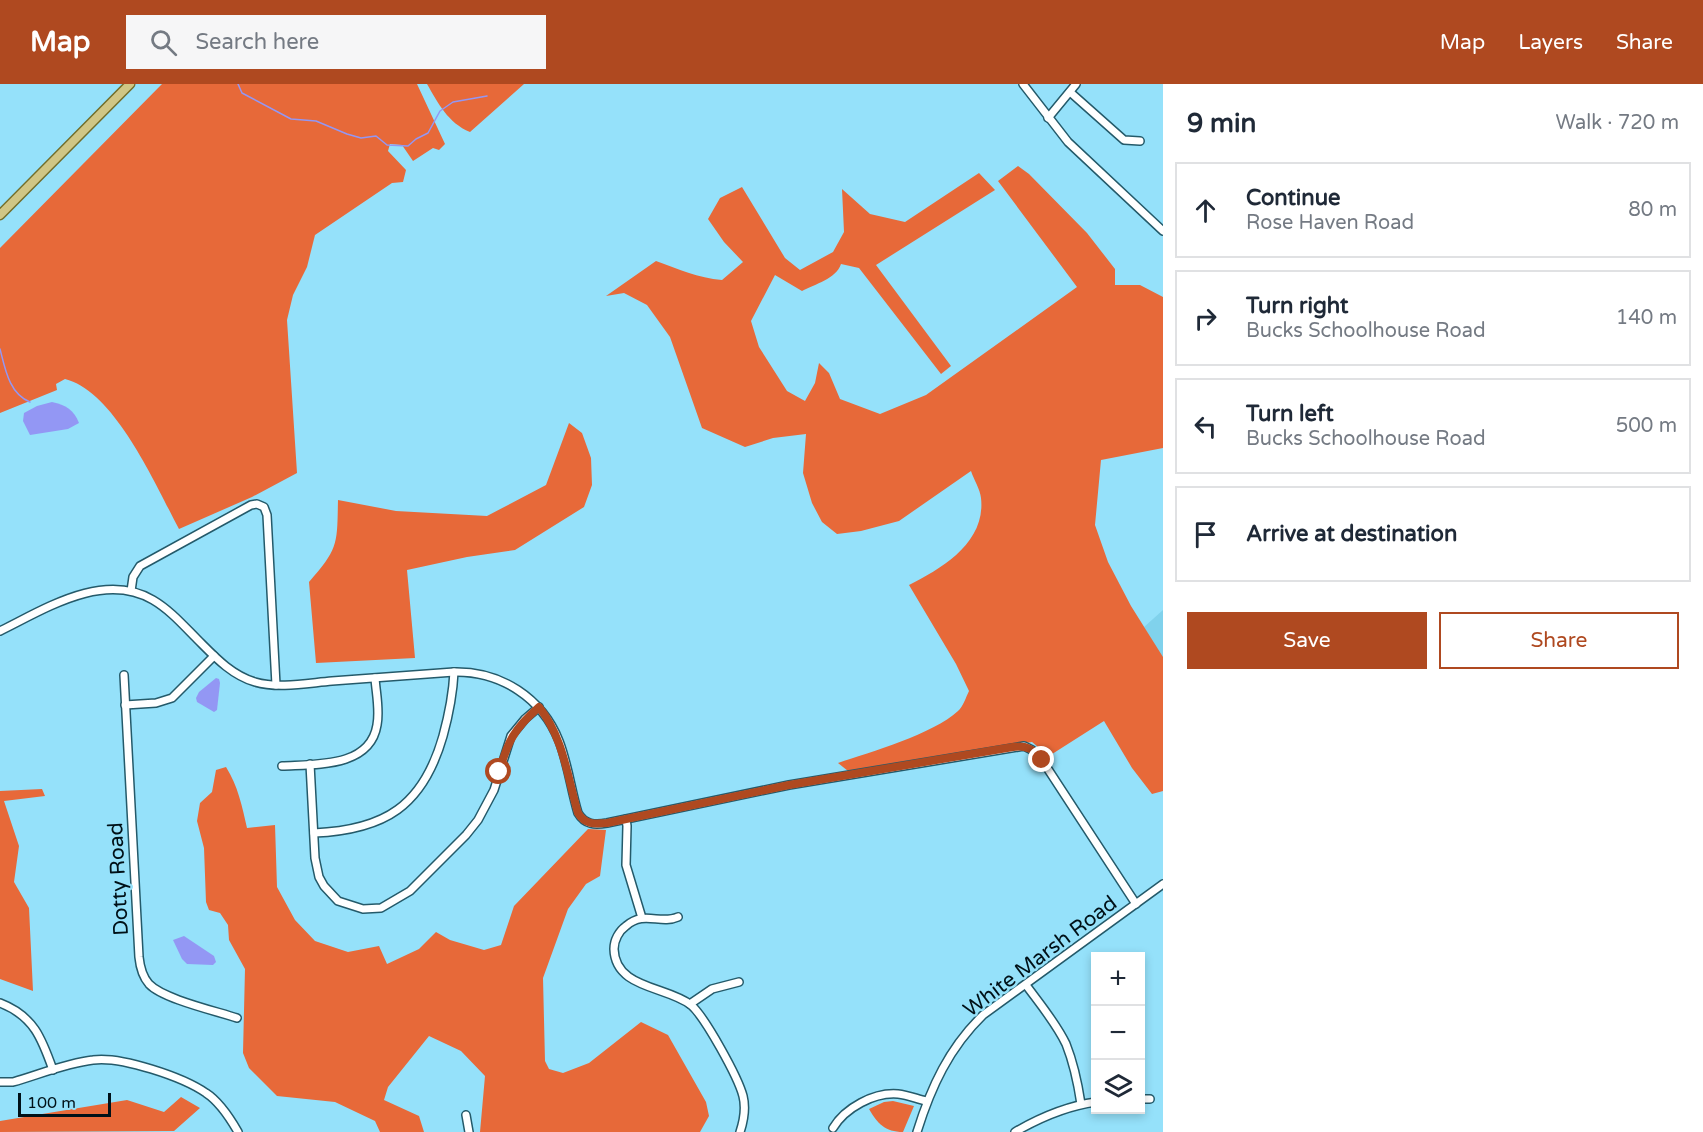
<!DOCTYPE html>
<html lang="en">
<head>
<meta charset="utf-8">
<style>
  body { margin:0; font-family:"Varela Round",sans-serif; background:#f6f6f7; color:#1f2937 }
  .controls { position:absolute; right:18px; bottom:18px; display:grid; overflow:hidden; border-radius:0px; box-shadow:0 3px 9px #0003 }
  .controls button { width:54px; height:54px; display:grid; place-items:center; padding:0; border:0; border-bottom:2px solid #e0e1e3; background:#fff; color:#1f2937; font:30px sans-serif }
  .scale { position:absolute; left:18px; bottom:15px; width:93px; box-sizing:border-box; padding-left:6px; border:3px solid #001118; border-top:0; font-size:16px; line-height:21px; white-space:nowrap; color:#001118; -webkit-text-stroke:4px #95e1fa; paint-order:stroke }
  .stop { position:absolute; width:18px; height:18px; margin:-14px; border:4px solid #af4920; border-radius:50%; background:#fff }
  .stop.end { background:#af4920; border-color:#fff; box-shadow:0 2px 6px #0008 }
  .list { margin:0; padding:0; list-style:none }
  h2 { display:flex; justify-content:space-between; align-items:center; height:78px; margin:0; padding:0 24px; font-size:26px }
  h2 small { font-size:20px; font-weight:400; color:#747a83 }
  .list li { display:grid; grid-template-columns:39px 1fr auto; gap:18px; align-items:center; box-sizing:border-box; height:96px; margin:0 12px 12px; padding:0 12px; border:2px solid #e0e1e3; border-radius:0px }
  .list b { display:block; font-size:22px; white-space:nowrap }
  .list p { margin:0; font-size:20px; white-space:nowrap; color:#747a83 }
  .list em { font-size:20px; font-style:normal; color:#747a83 }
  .actions { display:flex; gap:12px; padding:18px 24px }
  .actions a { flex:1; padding:14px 0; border:2px solid #af4920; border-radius:0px; text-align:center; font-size:21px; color:#af4920 }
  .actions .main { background:#af4920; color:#fff }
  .icon { flex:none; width:33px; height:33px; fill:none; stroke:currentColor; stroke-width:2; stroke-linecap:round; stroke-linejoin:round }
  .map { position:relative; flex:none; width:1163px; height:1048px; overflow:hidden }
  header { display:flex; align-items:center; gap:36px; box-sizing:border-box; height:84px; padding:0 30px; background:#af4920; color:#fff }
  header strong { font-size:28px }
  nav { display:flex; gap:33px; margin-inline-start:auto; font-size:21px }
  .search { width:420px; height:54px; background:#f6f6f7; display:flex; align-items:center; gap:15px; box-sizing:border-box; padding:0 21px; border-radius:0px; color:#747a83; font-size:22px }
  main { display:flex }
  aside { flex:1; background:#fff }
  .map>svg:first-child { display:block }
  .built { fill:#80d2ec }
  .forest { fill:#e76939 }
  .water { fill:#9397f4 }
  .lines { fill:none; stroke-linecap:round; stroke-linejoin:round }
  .stream { stroke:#9397f4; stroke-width:1.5 }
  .minor-casing { stroke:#245a6a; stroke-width:10 }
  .major-casing { stroke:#736e2a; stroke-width:11 }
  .minor { stroke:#fff; stroke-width:7 }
  .major { stroke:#d0c685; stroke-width:8 }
  .route { stroke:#af4920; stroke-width:8 }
  .labels { text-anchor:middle; stroke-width:5; stroke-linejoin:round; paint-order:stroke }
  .street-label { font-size:21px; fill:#001118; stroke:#95e1fa }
</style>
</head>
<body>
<header>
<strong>Map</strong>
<div class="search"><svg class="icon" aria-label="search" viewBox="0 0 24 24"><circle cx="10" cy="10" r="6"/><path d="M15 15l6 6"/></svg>Search here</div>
<nav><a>Map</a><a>Layers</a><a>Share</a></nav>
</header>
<main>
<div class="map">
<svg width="1163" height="1048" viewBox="0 0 1163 1048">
  <rect width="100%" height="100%" fill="#95e1fa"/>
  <!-- built -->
  <polygon class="built" points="1163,526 1163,575 1144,543"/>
  <!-- forest -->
  <g class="forest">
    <path d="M162 0H417L445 60 439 66 433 64 413 77 402 61 390 60 388 67 406 86 403 98 392 99 315 151 307 183 293 211 287 236 297 389 252 413 179 445C156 402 115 307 65 295L56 300 57 306 0 329V164Z"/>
    <path d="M427 0H524L470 48C448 39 438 19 427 0Z"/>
    <path d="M1018 82 1029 90 1087 149 1115 185V201H1140L1163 213V364L1101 376 1095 441 1108 478 1131 522 1163 573V707L1152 710 1132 684 1104 637 1049 672 1032 658 848 687 838 679C871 668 933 650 958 627 963 623 966 613 969 607L956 580 909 501C943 484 986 458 981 414 980 405 974 396 971 387L899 437 861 447 837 450 822 438 812 419 803 389 806 350 773 354 745 363 702 344 670 253 647 221 624 209 606 212 656 177C678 185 698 194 722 196L743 178 724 158 708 135 720 114 742 103 785 174 800 186 833 168 844 148 842 105 870 130 905 138 979 89 995 106 876 181 951 282 941 290 859 184 841 180C836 195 815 200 802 207L775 191 751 237 759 263 787 307 805 317 815 299 819 279 829 289 840 315 880 330 926 311 1077 203 998 97Z"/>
    <path d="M569 339 582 349 591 374 592 401 584 423 515 466 467 473 407 486 415 574 316 579 309 498C339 464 337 460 338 416L396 427 487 432 546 401Z"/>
    <path d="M226 683C238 702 242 722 247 744L275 741 277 803 295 836 315 857 348 868 379 862 387 880 419 865 436 848 450 856 484 866 501 861 514 822 588 745 606 746 600 792 586 800 568 825 543 894 545 977 549 985 563 989 589 979 641 938 668 951 706 1018 709 1032 700 1048H480L485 992 461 967 429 952 388 1003 384 1016 419 1032 424 1048H380L375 1037 335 1018 277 1012 249 984 243 969 245 885 229 856 228 841 220 829 209 826 206 818 204 764 197 737 200 719 212 708 216 686Z"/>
    <polygon points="42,705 45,712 4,717 19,762 14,798 29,824 33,907 0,895 0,707"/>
    <polygon points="181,1013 200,1024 174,1047 0,1048 0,1037 127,1016 164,1028"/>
    <path d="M893 1017 914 1022 903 1048C885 1048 877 1039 869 1025L884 1018Z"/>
  </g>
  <!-- water -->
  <g class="water">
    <path d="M52 318C66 321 74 326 79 339L68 345 30 351 23 337 24 329 37 322Z"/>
    <polygon points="216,594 219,595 220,599 217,626 214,628 197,618 196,614 199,608"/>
    <polygon points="184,852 214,872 216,878 213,881 187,880 182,875 173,856"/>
  </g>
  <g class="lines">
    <!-- stream -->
    <g class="stream">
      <polyline points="238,0 242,9 291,35 316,37 347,50 361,54 376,52 387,61 408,62 416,55 428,49 440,27 453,18 487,12"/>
      <path d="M0 265C5 284 9 310 30 318"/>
    </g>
    <!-- minor casing -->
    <g class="minor-casing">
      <g id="minor">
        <polyline points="1023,0 1068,58 1163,147"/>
        <polyline points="1070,8 1124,56 1140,57"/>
        <polyline points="1048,34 1076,0"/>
        <polyline points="131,507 133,493 140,482 251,421 257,420 264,423 267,431 276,601"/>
        <path d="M0 547C45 525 103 487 153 516 170 526 183 541 197 555 214 572 231 591 255 598 279 605 308 599 332 597 373 594 414 591 454 588 501 587 542 614 559 657 568 680 571 706 578 729 585 741 595 741 607 739L789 701 1024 662 1032 666 1042 676 1136 820"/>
        <path d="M124 591 139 873C140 883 142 892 149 900 163 915 216 927 237 934"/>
        <polyline points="125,621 156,619 172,614 214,572"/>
        <polyline points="310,680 315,774 319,793 324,802 338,817 363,825 381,824 410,807 466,751 478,736 494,706 511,652 525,635 539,623"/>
        <path d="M282 682C315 680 370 684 377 641 380 626 376 609 375 594"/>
        <polyline points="626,735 627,742 626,781 642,834"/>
        <path d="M314 749C385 746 423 722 443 652 449 630 453 609 454 588"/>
        <path d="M678 833C660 841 644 826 626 842 619 847 614 856 614 865 615 905 667 902 691 921 705 933 738 993 743 1012 746 1024 744 1036 740 1048"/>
        <path d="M1026 901C1040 920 1056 939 1066 960 1074 980 1078 1000 1081 1020"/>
        <path d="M0 919C34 932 42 955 53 986"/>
        <polyline points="690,920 712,905 739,898"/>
        <path d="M0 998H13C38 991 66 979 93 976 121 972 183 993 206 1009 220 1018 230 1034 238 1048"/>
        <polyline points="1140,1015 1150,1015"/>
        <polyline points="466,1031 469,1048"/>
        <path d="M833 1044C845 1024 874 1008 898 1010 908 1011 917 1015 926 1017"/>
        <path d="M917 1048C931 1003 949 964 983 931L1163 800"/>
        <path d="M1015 1048C1041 1033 1066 1022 1096 1018"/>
      </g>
    </g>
    <!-- major casing -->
    <g class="major-casing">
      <polyline id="major" points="0,131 130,0"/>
    </g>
    <!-- minor -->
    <use href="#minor" class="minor"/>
    <!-- major -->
    <use href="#major" class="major"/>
  </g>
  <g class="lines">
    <!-- route -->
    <path class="route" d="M499 688C508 657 514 645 539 623 564 655 567 692 578 729 585 741 595 740 607 739L789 701 1013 663C1026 661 1034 665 1042 676"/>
  </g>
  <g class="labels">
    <!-- street labels -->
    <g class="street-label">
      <text transform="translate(118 795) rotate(-93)" y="7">Dotty Road</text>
      <text transform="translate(1040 872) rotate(-37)" y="7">White Marsh Road</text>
    </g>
  </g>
</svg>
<div class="controls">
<button>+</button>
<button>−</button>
<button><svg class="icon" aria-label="layers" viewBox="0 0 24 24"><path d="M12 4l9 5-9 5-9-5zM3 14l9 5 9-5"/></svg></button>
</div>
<div class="scale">100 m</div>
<div class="stop" style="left:499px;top:688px"></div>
<div class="stop end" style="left:1042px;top:676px"></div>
</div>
<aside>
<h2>9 min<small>Walk · 720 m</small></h2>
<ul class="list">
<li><svg class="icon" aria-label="ahead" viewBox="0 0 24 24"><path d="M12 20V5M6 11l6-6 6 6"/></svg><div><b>Continue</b><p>Rose Haven Road</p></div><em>80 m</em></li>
<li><svg class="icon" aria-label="right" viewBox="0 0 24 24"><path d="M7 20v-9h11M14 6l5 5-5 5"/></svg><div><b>Turn right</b><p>Bucks Schoolhouse Road</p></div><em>140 m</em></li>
<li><svg class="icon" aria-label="left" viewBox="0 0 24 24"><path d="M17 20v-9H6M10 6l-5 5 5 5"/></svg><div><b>Turn left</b><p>Bucks Schoolhouse Road</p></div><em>500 m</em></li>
<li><svg class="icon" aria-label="arrive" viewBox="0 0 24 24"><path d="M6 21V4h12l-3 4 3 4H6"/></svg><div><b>Arrive at destination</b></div></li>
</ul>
<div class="actions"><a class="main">Save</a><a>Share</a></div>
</aside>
</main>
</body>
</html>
